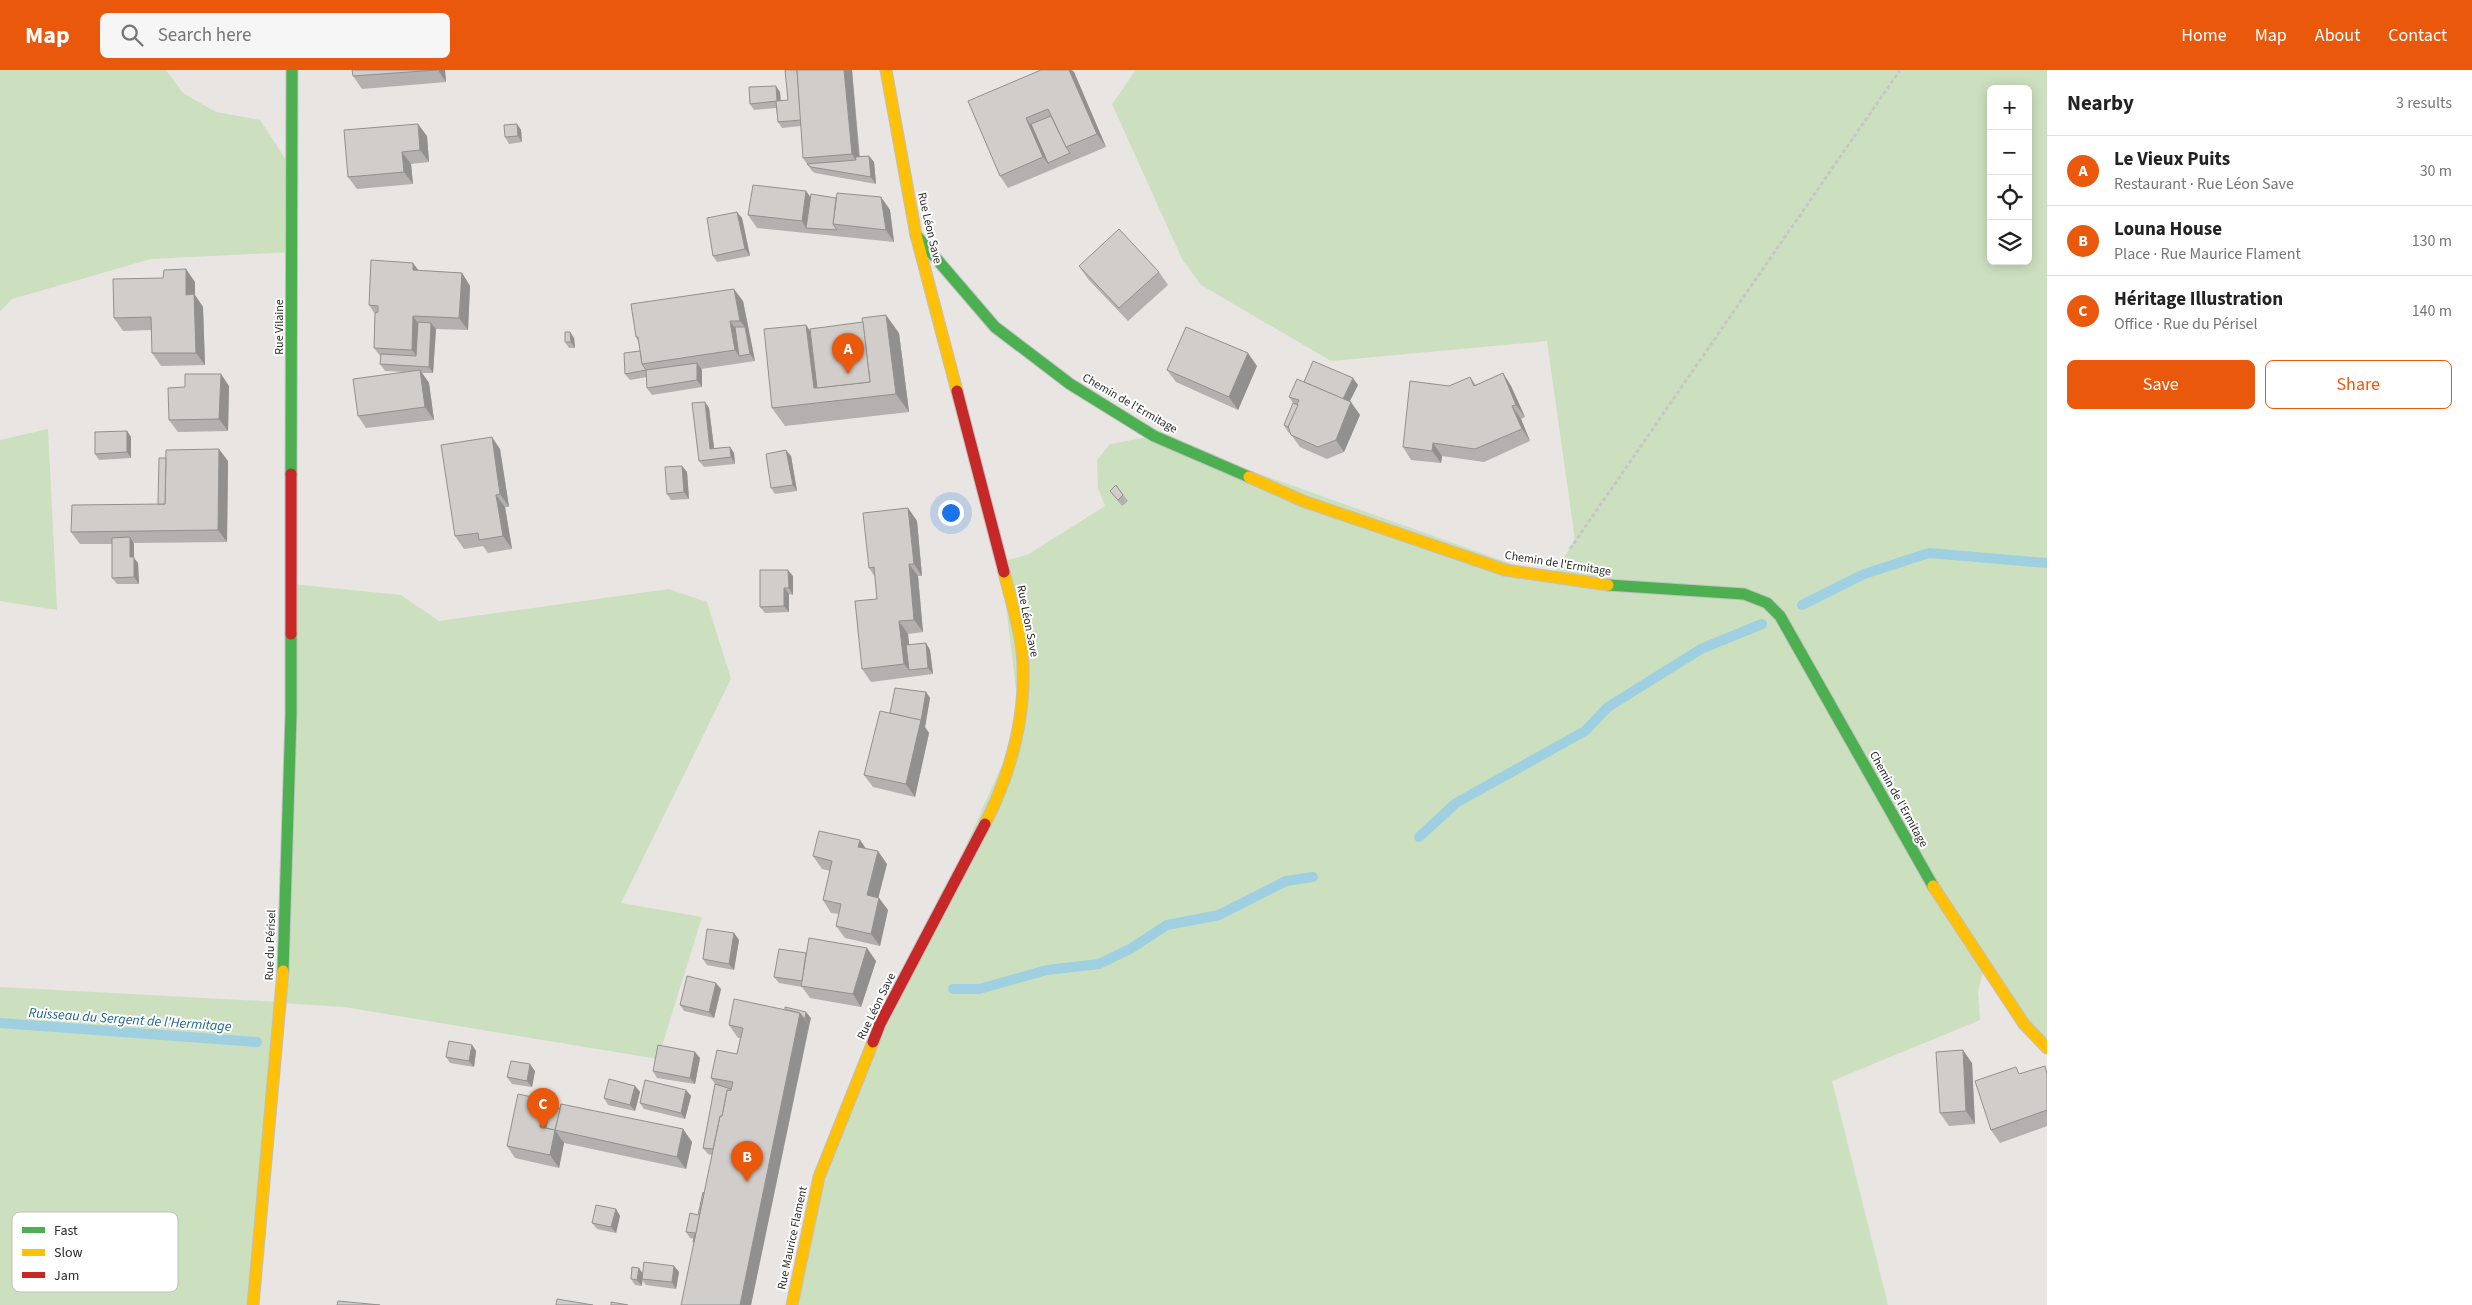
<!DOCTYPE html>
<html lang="en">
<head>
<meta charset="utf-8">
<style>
  body { margin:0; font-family:"Source Sans 3",sans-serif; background:#f6f6f6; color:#222 }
  .controls { position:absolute; right:15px; top:15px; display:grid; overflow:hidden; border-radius:8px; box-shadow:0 2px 12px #0003 }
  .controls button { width:45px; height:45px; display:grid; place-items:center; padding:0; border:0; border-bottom:1px solid #e0e0e0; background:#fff; color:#222; font:25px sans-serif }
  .you { position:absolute; left:950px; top:442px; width:18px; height:18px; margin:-12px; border:4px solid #fff; border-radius:50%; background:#1a73e8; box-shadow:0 0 0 8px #1a73e833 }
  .badge { display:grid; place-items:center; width:32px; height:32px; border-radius:50%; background:#ea580c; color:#fff; font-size:16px; font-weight:700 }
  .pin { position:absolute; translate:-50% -41px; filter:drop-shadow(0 1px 2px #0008) }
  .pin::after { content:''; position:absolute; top:26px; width:18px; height:15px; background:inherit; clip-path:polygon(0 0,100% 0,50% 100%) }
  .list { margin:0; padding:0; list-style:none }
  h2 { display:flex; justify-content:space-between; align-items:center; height:65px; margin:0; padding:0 20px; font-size:21px }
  h2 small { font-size:16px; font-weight:400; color:#767676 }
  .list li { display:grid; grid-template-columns:32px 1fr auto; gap:15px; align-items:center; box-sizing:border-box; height:70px; padding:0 20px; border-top:1px solid #e0e0e0 }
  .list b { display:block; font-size:19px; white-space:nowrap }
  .list p { margin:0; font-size:16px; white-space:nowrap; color:#767676 }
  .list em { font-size:16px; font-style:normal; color:#767676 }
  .actions { display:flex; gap:10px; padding:15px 20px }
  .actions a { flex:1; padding:11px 0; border:1px solid #ea580c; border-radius:8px; text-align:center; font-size:18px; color:#ea580c }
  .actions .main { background:#ea580c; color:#fff }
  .icon { flex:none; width:28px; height:28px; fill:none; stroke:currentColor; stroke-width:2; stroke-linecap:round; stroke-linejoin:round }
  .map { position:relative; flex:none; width:2047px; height:1235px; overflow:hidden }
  header { display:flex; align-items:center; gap:30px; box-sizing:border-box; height:70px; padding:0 25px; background:#ea580c; color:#fff }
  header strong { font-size:24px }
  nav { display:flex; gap:28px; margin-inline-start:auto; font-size:18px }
  .search { width:350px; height:45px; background:#f6f6f6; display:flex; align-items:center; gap:12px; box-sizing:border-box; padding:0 18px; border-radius:8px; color:#767676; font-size:19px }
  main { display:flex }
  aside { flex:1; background:#fff }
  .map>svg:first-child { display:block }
  .green { fill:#cce0bf; fill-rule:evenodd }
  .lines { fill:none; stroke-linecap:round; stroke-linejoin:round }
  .stream { stroke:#9ed0e1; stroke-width:10 }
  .fast-casing { stroke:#c1c0c0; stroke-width:13 }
  .slow-casing { stroke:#c1c0c0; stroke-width:13 }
  .jam-casing { stroke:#c1c0c0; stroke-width:13 }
  .path { stroke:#c6c6c6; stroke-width:3; stroke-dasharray:4 2.5; stroke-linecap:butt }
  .fast { stroke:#4caf50; stroke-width:11 }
  .slow { stroke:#ffc107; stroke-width:11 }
  .jam { stroke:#c62828; stroke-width:11 }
  .wall { fill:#b3b0af }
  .shaded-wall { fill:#92908e }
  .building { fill:#d0cdcb; stroke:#92908e }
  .labels { text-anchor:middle; stroke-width:4; stroke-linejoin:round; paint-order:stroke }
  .street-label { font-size:12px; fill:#2b2b2b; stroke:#fff }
  .water-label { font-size:14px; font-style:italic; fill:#1d678d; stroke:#fff }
  .key { fill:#fff; stroke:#bfbfbf; stroke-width:1 }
  .key-label { font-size:14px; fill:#2b2b2b }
</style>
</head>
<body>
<header>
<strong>Map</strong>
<div class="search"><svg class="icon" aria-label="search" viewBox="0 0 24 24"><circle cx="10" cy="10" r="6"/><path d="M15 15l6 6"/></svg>Search here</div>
<nav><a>Home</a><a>Map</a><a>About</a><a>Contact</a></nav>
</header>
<main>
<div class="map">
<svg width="2047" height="1235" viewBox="0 0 2047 1235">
  <rect width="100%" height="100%" fill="#e8e5e2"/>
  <!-- green -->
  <g class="green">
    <polygon points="0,0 166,0 183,23 216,42 260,50 292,99 292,182 151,189 12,229 0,241"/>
    <path d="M1136 0H2047V978L1985 895 1978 921 1980 950 1832 1011 1888 1235H792L819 1107 1020 654 1001 492 1029 484 1105 436 1098 418 1097 390 1110 374 1154 366 1551 508 1575 470 1547 271 1331 291 1201 215 1182 189 1112 34ZM1991 19H2028V191H1991Z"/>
    <polygon points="48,359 57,540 0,531 0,370"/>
    <polygon points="291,514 401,525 439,551 669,519 707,532 731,609 621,833 702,847 658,989 344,937 281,933 253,1235 0,1235 0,917 281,932"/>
  </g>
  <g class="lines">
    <!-- stream -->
    <g class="stream">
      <polyline points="1802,535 1864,504 1929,483 2047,493"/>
      <polyline points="1419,767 1456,733 1585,661 1608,637 1701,579 1762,554"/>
      <polyline points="953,919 979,919 1047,900 1099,894 1130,879 1167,855 1219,845 1286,811 1313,807"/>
      <polyline points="0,953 257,972"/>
    </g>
    <!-- fast casing -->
    <g class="fast-casing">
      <g id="fast">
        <polyline points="916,165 995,257 1070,314 1154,366 1249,407"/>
        <polyline points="291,404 292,0"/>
        <polyline points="1608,515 1744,524 1767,533 1780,546 1933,816"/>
        <polyline points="283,901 291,645 291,564"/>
      </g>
    </g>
    <!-- slow casing -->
    <g class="slow-casing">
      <g id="slow">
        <polyline points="886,0 916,165 957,321"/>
        <polyline points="1249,407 1303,431 1505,500 1608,515"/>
        <path d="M985 754C1012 701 1028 640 1022 581 1019 554 1010 528 1004 502"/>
        <polyline points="1933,816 2024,954 2047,978"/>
        <polyline points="253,1235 283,901"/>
        <polyline points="792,1235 819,1107 873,972"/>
      </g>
    </g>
    <!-- jam casing -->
    <g class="jam-casing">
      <g id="jam">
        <polyline points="957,321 1004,502"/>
        <polyline points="291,564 291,404"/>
        <polyline points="873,972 880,954 985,754"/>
      </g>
    </g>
    <!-- path -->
    <polyline class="path" points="1570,479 1900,0"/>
    <!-- fast -->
    <use href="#fast" class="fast"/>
    <!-- slow -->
    <use href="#slow" class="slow"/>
    <!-- jam -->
    <use href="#jam" class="jam"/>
  </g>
  <!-- wall -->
  <g class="wall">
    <polygon points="352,0 445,0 446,12 362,19 353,6"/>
    <polygon points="852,0 860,87 869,86 874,92 876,114 815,103 812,101 803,88 801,56 782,58 778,52 776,38 754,40 750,34 780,22 781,31 788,30"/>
    <polygon points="1074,2 1106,77 1008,118 1000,106 968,31"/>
    <polygon points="517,54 521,60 522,72 509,74 505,67"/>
    <polygon points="427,66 429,92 411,94 413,114 357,119 348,107"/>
    <polygon points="881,127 890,140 894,172 757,158 748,145 836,128"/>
    <polygon points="742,148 750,186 717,192 713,186"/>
    <polygon points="1079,196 1159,202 1168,215 1128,251 1088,209"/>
    <polygon points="418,200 462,203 470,216 468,260 436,259 433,303 422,303 429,313 434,350 366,358 358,346 408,302 385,301 380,294 381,287 374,278 375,244 369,235"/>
    <polygon points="195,212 195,225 203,237 205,295 161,296 152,283 152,260 123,261 114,248"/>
    <polygon points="743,231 755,291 701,299 702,317 652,325 647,318 647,307 630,310 625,304 640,281 638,271 636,267"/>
    <polygon points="806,255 810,261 899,263 909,342 785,356 772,338"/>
    <polygon points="570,262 574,268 575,278 569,278 565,272"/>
    <polygon points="1257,296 1238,340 1176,312 1167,300"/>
    <polygon points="1503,303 1511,316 1525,347 1521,349 1530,371 1484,392 1442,386 1441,393 1411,390 1403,377 1449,316 1470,307 1476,315"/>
    <polygon points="1304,312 1358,315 1349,332 1360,345 1344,382 1327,389 1300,377 1290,363 1288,362 1284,355 1293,333 1289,327"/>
    <polygon points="229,316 228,361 178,362 169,350"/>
    <polygon points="705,332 709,338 714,378 730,377 734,383 735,394 704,397 699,391"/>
    <polygon points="127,361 131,367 131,388 99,390 95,384"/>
    <polygon points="500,379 509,437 505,437 512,479 488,483 483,476 464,479 455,466"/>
    <polygon points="791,386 797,421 775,424 771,418"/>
    <polygon points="228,391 227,472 134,473 134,488 138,493 139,514 117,514 112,508 112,474 80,474 71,462 158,434"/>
    <polygon points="682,396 687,402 689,429 671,430 667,424"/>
    <polygon points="1116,415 1128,431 1122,436 1110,421"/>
    <polygon points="908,438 917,451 922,506 918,506 923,562 908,564 909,575 926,573 930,580 933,604 871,612 862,599 877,529 875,507 869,498"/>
    <polygon points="793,506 793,525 789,524 789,542 765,543 760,537"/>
    <polygon points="926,622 930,628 925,657 929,663 915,727 873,717 864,705 890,643"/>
    <polygon points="860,770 866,779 887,794 878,827 888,840 880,876 845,868 836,856 839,844 831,843 823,830 830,801 822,799 813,786"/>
    <polygon points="734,863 739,870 734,900 707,895 703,889"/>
    <polygon points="806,883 876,891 861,937 810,928 802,917 779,913 774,907"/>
    <polygon points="721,919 714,948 684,941 680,935"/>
    <polygon points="811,948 751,1235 694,1173 694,1169 690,1168 686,1162 698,1145 704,1123 712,1085 708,1084 703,1078 715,1014 711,1008 737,984 740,968 738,968 729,955"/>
    <polygon points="472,975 476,981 474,997 450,993 446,987"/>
    <polygon points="700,988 695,1014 657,1008 653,1001"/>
    <polygon points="1972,993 1975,1054 1949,1056 1940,1043"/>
    <polygon points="2047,1000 2047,1056 2000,1073 1991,1060 2021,1003"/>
    <polygon points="535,1001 532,1017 512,1014 507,1007"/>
    <polygon points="635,1016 640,1022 635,1041 608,1035 604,1028"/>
    <polygon points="686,1020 691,1026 685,1049 644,1039 640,1033"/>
    <polygon points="550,1036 683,1059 692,1072 686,1099 564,1073 559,1098 515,1088 507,1076"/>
    <polygon points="616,1139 620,1146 616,1163 597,1159 592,1153"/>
    <polygon points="674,1196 679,1202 676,1219 646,1215 642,1210 642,1216 635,1215 631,1209 643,1203"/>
  </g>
  <!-- shaded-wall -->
  <g class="shaded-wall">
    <polygon points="438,0 445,0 446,12"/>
    <polygon points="844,0 852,0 860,97 852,84"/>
    <polygon points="1069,0 1072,0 1074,2 1106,77 1097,64"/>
    <polygon points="776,16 780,22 781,38 777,31"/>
    <polygon points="1026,48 1035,61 1048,93 1052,99 1043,87"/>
    <polygon points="418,54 427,66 429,92 420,80"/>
    <polygon points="517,54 521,60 522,72 518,66"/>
    <polygon points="402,82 411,94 413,114 404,102"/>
    <polygon points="869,86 874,92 876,114 871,107"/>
    <polygon points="806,121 815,133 806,158 802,151"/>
    <polygon points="881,127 890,140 894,172 886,160"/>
    <polygon points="737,142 742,148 750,186 745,179"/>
    <polygon points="413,193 422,205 413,200"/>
    <polygon points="186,199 195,212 195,225 203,237 205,295 196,283 186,225"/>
    <polygon points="462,203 470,216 468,260 459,248"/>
    <polygon points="734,219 743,231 755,291 750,284 745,257 740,251"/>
    <polygon points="886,245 899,263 909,342 896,324"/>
    <polygon points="413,246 422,259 421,292 412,280"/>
    <polygon points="730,251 739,264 739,286 744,293 735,280"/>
    <polygon points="431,253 436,259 433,303 429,297"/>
    <polygon points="806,255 818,273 825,323 814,318"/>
    <polygon points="570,262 574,268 575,278 571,272"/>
    <polygon points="1248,283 1257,296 1238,340 1229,327"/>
    <polygon points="697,293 702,300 702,317 697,310"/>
    <polygon points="420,300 429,313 434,350 425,337"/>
    <polygon points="1503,303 1511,316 1525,347 1516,335"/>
    <polygon points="221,304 229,316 228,361 219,349"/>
    <polygon points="1353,308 1358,315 1346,339 1342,332"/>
    <polygon points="705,332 709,338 715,385 710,379"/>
    <polygon points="1351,332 1360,345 1344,382 1336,370"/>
    <polygon points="1512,336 1521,349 1530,371 1522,359"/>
    <polygon points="127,361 131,367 131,388 127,382"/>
    <polygon points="492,367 500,379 509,437 500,424"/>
    <polygon points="1433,373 1442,386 1441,393 1432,381"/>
    <polygon points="730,377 734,383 735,394 731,387"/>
    <polygon points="219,379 228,391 227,472 218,460"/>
    <polygon points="786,380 791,386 797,421 793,415"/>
    <polygon points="682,396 687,402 689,429 684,422"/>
    <polygon points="496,425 505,437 512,479 503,466"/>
    <polygon points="908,438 917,451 922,506 914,494"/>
    <polygon points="130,467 134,474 134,488 138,493 139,514 134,507 130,487"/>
    <polygon points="909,494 918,506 923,562 914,550"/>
    <polygon points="788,500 793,506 793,525 789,518"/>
    <polygon points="784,518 789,524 789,542 784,536"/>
    <polygon points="899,551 908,564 912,599 909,600 904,594"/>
    <polygon points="926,573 930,580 933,604 928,598"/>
    <polygon points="926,622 930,628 925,657 929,663 915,727 906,714"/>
    <polygon points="860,770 869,783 858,777"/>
    <polygon points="878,781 887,794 876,837 867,825"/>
    <polygon points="879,828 888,840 880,876 871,864"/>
    <polygon points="734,863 739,870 734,900 729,894"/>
    <polygon points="867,878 876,891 861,937 853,924"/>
    <polygon points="716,913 721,919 714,948 709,942"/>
    <polygon points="806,942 811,948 809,955 805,949"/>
    <polygon points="800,943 809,955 751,1235 740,1235"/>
    <polygon points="472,975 476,981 474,997 469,991"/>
    <polygon points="1963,980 1972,993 1975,1054 1966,1041"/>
    <polygon points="695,982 700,988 695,1014 690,1008"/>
    <polygon points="530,994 535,1001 532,1017 527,1011"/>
    <polygon points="635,1016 640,1022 635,1041 630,1035"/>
    <polygon points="686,1020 691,1026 685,1049 681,1043"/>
    <polygon points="546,1030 555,1043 550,1064 540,1057"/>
    <polygon points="683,1059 692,1072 686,1099 677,1087"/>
    <polygon points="555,1060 564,1073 559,1098 550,1085"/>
    <polygon points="616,1139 620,1146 616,1163 611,1157"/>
    <polygon points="674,1196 679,1202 676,1219 672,1212"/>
    <polygon points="639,1198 643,1204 642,1216 637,1210"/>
  </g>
  <!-- building -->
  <g class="building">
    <polygon points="352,0 437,0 353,6"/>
    <polygon points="785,0 797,0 801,50 778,52 776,31 788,30"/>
    <polygon points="797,0 844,0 852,84 803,88"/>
    <polygon points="1041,0 1069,0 1097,64 1066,77 1048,39 1026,48 1043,87 1000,106 968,31"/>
    <polygon points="776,16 777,31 750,34 749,17"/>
    <polygon points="1051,46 1066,77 1070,83 1048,93 1031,54"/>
    <polygon points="418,54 420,80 402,82 404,102 348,107 344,60"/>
    <polygon points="517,54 518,66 505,67 504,55"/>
    <polygon points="869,86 871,107 811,97 807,94 856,90 855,87"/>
    <polygon points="753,115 806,121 802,151 748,145"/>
    <polygon points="837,123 881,127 886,160 833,154"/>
    <polygon points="811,124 836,128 833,154 837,160 806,158"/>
    <polygon points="737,142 745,179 713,186 707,148"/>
    <polygon points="1119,159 1159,202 1119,238 1079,196"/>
    <polygon points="371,190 413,193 413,200 462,203 459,248 413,246 412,280 374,278 375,243 378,242 378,236 369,235"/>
    <polygon points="186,199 186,225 194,224 196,283 152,283 151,247 114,248 113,209 163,208 164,200"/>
    <polygon points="734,219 740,251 730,251 735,280 642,294 638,267 636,267 631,234"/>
    <polygon points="886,245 896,324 772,338 764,259 806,255 814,318 870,312 862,248"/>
    <polygon points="418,252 431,253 429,297 380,294 381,284 416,286"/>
    <polygon points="863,252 870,312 817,318 810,259"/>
    <polygon points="735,257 745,257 750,284 739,286"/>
    <polygon points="1186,257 1248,283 1229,327 1167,300"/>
    <polygon points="565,262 570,262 571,272 565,272"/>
    <polygon points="640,281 642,294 646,300 625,304 624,283"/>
    <polygon points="1313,291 1353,308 1343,329 1304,312"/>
    <polygon points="697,293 697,310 647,318 646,300"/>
    <polygon points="420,300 425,337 358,346 353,309"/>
    <polygon points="1503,303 1516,335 1512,336 1522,359 1475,379 1433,373 1432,381 1403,377 1410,311 1449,316 1470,307 1474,316"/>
    <polygon points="185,304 221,304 219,349 169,350 168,318 185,317"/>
    <polygon points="1297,309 1351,332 1336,370 1318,377 1291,365 1288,356 1299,330 1289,327"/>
    <polygon points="705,332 710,379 730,377 731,387 699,391 692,333"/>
    <polygon points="1293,333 1298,335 1288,357 1284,355"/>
    <polygon points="127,361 127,382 95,384 95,362"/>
    <polygon points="492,367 500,424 496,425 503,466 479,470 478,463 455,466 441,375"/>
    <polygon points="219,379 218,460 71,462 72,435 165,434 166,380"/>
    <polygon points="786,380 793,415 771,418 766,384"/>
    <polygon points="159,388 166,388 165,434 158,434"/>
    <polygon points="682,396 684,422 667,424 665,397"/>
    <polygon points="1116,415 1123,425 1118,430 1110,421"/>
    <polygon points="908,438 914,494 909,494 914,550 899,551 904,594 862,599 855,531 877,529 874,497 869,498 863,443"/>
    <polygon points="130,467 130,487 134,487 134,507 112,508 112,468"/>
    <polygon points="760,500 788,500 789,518 784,518 784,536 760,537"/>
    <polygon points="926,573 928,598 909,600 906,575"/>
    <polygon points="895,618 926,622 921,651 890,643"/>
    <polygon points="880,641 921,650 906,714 864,705"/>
    <polygon points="819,761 860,770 858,777 878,781 867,825 879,828 871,864 836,856 841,834 823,830 832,791 813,786"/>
    <polygon points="707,859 734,863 729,894 703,889"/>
    <polygon points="809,868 867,878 853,924 801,916"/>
    <polygon points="779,879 806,883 802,911 774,907"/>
    <polygon points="687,906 716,913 709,942 680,935"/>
    <polygon points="734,929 800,943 740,1235 681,1235 720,1046 722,1046 727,1020 731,1020 733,1012 711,1008 717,980 737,984 743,958 729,955"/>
    <polygon points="785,937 806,942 805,949 800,943 785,939"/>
    <polygon points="449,971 472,975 469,991 446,987"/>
    <polygon points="658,975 695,982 690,1008 653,1001"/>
    <polygon points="1963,980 1966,1041 1940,1043 1936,982"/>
    <polygon points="511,991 530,994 527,1011 507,1007"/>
    <polygon points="2045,996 2047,1004 2047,1040 1991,1060 1975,1011 2016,997 2019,1004"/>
    <polygon points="609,1009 635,1016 630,1035 604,1028"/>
    <polygon points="645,1010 686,1020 681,1043 640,1033"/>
    <polygon points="715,1014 731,1019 731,1020 727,1020 722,1046 720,1046 713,1079 703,1078"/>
    <polygon points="518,1024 546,1030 540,1057 555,1060 550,1085 507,1076"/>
    <polygon points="561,1034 683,1059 677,1087 555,1060"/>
    <polygon points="550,1036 560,1039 555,1060 546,1058"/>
    <polygon points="703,1122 704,1123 694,1172 693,1172 695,1163 686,1162 690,1143 698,1145"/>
    <polygon points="596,1135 616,1139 611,1157 592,1153"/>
    <polygon points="644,1192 674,1196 672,1212 642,1209"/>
    <polygon points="632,1197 639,1198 637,1210 631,1209"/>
    <polygon points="557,1229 593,1235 556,1235"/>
    <polygon points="338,1231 380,1235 337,1235"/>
    <polygon points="611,1232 628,1235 611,1235"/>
  </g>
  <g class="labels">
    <!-- street labels -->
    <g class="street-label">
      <text transform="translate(930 158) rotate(77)" y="4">Rue Léon Save</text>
      <text transform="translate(279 257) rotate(-90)" y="4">Rue Vilaine</text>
      <text transform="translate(1130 333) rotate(30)" y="4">Chemin de l'Ermitage</text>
      <text transform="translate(1558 493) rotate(9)" y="4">Chemin de l'Ermitage</text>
      <text transform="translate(1028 551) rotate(79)" y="4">Rue Léon Save</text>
      <text transform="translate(1899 729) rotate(61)" y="4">Chemin de l'Ermitage</text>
      <text transform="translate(270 875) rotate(-88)" y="4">Rue du Périsel</text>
      <text transform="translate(876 936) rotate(-64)" y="4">Rue Léon Save</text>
      <text transform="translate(792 1168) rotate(-78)" y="4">Rue Maurice Flament</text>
    </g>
    <!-- water labels -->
    <g class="water-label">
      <text transform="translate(130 949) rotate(4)" y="5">Ruisseau du Sergent de l'Hermitage</text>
    </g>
  </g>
  <!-- legend -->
  <rect x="12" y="1142" width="166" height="80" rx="8" class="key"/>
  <rect x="22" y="1157" width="23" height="6" fill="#4caf50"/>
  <rect x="22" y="1179" width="23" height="7" fill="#ffc107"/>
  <rect x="22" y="1202" width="23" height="6" fill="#c62828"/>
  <g class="key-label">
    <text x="54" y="1165">Fast</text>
    <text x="54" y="1187">Slow</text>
    <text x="54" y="1210">Jam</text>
  </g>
</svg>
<div class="controls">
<button>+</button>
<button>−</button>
<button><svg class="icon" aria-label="locate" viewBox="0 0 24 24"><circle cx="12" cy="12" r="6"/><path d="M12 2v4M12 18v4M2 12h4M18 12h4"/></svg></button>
<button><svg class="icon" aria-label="layers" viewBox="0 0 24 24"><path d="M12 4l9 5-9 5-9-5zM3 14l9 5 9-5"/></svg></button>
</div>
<div class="you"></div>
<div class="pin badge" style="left:848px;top:304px">A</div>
<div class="pin badge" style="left:747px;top:1112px">B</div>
<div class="pin badge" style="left:543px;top:1059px">C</div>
</div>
<aside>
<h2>Nearby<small>3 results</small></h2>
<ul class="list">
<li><span class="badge">A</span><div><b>Le Vieux Puits</b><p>Restaurant · Rue Léon Save</p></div><em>30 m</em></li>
<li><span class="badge">B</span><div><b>Louna House</b><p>Place · Rue Maurice Flament</p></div><em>130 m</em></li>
<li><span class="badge">C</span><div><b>Héritage Illustration</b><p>Office · Rue du Périsel</p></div><em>140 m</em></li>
</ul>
<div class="actions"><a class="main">Save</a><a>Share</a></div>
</aside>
</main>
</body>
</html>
